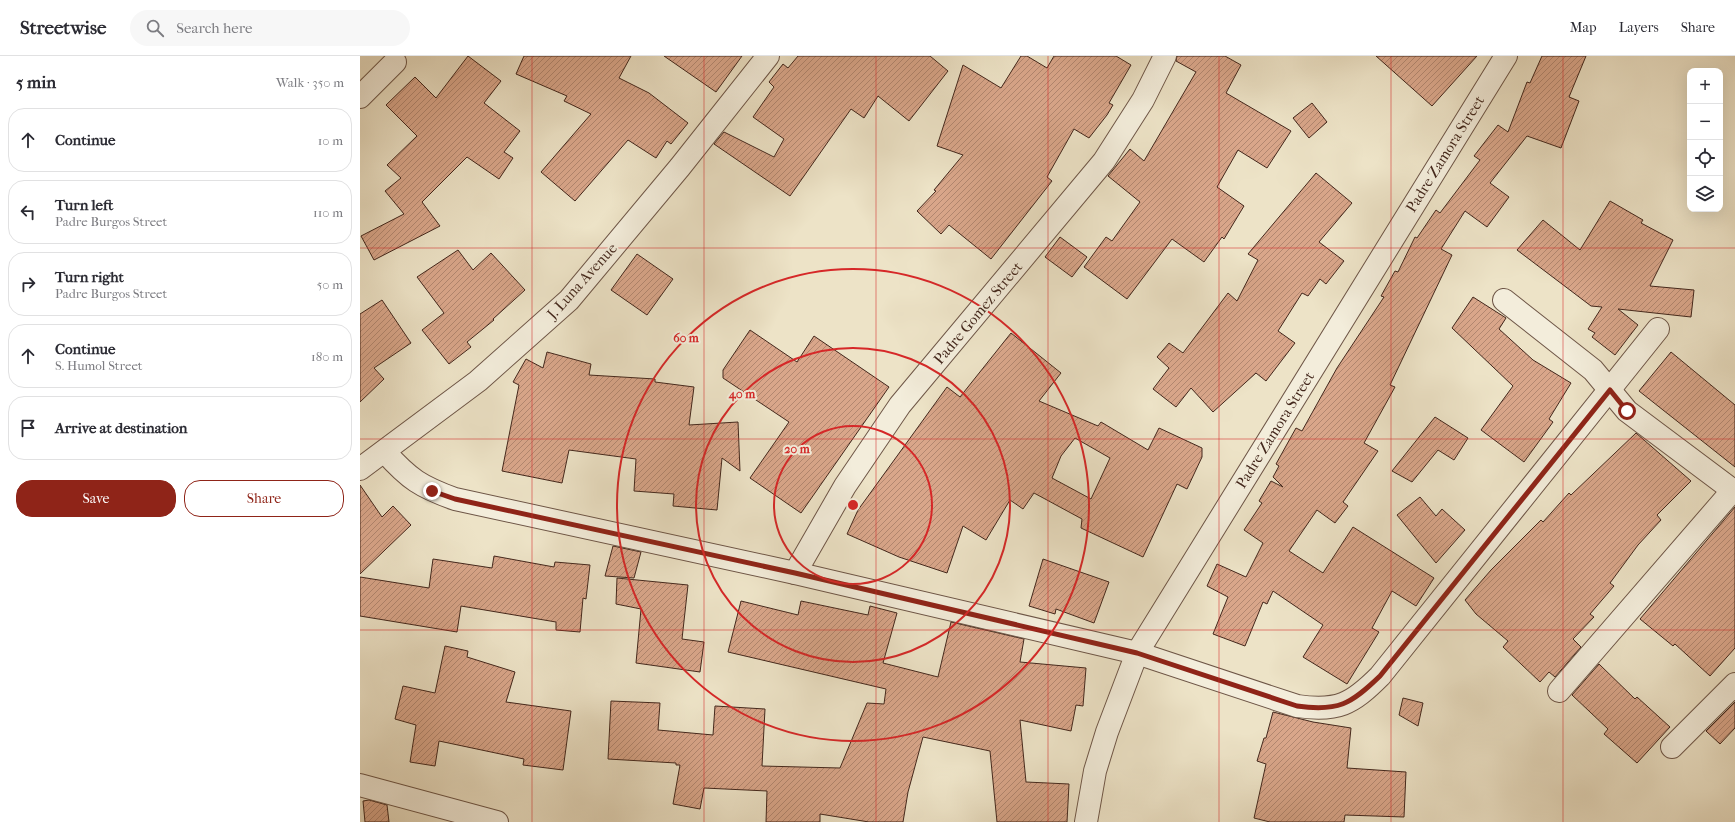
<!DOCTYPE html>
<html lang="en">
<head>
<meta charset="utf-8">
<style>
  body { margin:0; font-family:"IM FELL French Canon",serif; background:#f7f7f7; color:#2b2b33 }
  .controls { position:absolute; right:12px; top:12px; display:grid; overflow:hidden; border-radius:8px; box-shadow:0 4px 16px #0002 }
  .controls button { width:36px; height:36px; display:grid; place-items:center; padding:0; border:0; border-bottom:1px solid #e1e1e2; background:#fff; color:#2b2b33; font:20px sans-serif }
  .stop { position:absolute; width:12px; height:12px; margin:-9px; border:3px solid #8f2418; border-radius:50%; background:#fff }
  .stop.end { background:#8f2418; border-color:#fff; box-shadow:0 1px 4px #0008 }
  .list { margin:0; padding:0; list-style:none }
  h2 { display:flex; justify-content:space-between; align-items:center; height:52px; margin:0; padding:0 16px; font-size:17px }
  h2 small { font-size:13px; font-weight:400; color:#7c7c81 }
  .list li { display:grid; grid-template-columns:26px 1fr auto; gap:12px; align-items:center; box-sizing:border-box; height:64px; margin:0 8px 8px; padding:0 8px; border:1px solid #e1e1e2; border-radius:16px }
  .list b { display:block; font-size:15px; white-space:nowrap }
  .list p { margin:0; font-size:13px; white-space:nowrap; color:#7c7c81 }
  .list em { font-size:13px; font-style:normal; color:#7c7c81 }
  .actions { display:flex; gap:8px; padding:12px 16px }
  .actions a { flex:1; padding:9px 0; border:1px solid #8f2418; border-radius:16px; text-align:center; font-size:14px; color:#8f2418 }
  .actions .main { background:#8f2418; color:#fff }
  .icon { flex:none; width:22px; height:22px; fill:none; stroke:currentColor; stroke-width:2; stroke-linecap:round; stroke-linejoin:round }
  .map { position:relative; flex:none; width:1375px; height:766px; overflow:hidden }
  header { display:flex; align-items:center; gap:24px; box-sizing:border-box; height:56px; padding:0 20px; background:#fff; border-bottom:1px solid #e1e1e2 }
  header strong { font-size:19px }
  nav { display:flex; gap:22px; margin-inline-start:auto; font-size:14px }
  .search { width:280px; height:36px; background:#f7f7f7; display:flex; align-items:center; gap:10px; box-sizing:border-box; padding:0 14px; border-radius:22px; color:#7c7c81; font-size:15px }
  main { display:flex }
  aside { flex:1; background:#fff }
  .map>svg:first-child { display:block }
  .building { fill:url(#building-hatch); stroke:#43271c; fill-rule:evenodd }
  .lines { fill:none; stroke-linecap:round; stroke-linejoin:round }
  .street-casing { stroke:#6e5647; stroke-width:24 }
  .street { stroke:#f3eddb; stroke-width:22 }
  .route { stroke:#8f2418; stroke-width:5 }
  .grid { fill:none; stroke:#d62828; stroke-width:1; stroke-opacity:0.55 }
  .ring { fill:none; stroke:#d62828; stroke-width:2 }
  .labels { text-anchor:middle; stroke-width:4; stroke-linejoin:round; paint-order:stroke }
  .street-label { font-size:15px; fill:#43271c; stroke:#f3eddb }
  .centre { fill:#d62828; stroke:#f3eddb; stroke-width:2 }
  .ring-label { font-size:12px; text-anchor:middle; font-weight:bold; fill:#d62828; stroke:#f3eddb; stroke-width:4; stroke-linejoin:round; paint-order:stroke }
</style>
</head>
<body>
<header>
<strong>Streetwise</strong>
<div class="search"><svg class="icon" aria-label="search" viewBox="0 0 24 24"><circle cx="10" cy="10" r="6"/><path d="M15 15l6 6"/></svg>Search here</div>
<nav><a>Map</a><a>Layers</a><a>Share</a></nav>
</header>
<main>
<aside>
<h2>5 min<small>Walk · 350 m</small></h2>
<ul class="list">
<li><svg class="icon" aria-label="ahead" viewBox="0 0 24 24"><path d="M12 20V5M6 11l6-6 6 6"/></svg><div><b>Continue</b></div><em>10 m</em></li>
<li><svg class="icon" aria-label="left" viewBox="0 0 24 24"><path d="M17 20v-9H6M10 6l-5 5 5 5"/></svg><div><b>Turn left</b><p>Padre Burgos Street</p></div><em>110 m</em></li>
<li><svg class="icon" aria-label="right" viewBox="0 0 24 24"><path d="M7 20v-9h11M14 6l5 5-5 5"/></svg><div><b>Turn right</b><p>Padre Burgos Street</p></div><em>50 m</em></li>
<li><svg class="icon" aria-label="ahead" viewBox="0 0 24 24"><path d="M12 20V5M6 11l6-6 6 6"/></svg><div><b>Continue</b><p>S. Humol Street</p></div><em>180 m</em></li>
<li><svg class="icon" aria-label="arrive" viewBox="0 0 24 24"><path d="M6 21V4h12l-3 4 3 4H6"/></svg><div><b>Arrive at destination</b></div></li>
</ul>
<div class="actions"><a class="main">Save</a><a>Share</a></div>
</aside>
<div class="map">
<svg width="1375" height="766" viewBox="0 0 1375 766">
  <defs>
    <pattern id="building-hatch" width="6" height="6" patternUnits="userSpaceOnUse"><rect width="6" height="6" fill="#d9a68a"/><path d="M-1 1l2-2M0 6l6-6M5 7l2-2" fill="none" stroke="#b28770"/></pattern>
  </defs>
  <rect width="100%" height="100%" fill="#ede3c7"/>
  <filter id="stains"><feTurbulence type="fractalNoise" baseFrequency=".005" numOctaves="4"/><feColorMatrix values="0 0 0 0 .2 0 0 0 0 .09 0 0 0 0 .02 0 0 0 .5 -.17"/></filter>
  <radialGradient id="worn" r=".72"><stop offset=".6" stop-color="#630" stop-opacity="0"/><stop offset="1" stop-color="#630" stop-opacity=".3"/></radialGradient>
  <!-- building -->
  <g class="building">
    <polygon points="108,0 141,25 124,47 160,75 144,96 153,102 139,123 107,101 62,146 80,170 14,204 1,180 44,158 25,135 41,122 27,109 57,80 26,49 55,21 76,42"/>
    <polygon points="164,0 271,0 259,22 289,37 328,67 311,88 307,85 296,102 268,84 215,145 181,116 231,58 204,45 207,40 156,18"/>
    <polygon points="304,0 382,0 356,36"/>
    <polygon points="438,0 570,0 588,15 549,65 518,40 504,62 491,53 430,140 354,88 364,76 414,101 424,83 393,61 414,31 409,26 423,8 428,12"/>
    <polygon points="661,0 667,0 687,12 694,0 756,0 771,9 749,47 753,49 747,59 729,82 714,73 687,121 692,125 631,203 589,169 581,178 557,155 576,135 574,134 603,99 577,90 603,9 641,32"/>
    <polygon points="817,0 865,0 881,9 866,37 931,75 907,112 878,94 857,131 884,150 864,183 862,181 844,206 812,183 767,243 724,211 746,181 752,185 780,146 748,120 770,93 784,105 836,16 816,5"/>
    <polygon points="1016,0 1117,0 1072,50"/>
    <polygon points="1182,0 1226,0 1209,41 1219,45 1201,92 1167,80 1130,127 1149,141 1127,171 1105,155 1081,193 1092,199 1030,329 1035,331 1004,387 1018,395 983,446 988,450 975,467 957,454 929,495 963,517 993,471 1074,522 1056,550 1032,535 1012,572 1019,576 987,628 943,601 963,569 913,535 907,548 903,546 885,590 853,578 868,541 847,530 857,508 886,521 903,487 884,474 902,447 899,445 911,425 923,431 913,421 919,410 916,408 936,372 942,375 977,312 1024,241 1021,240 1035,215 1038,216 1055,181 1057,182 1076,154 1080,157 1120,104 1114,100 1138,69 1148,76 1167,26 1170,27"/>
    <polygon points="952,47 967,66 949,82 933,62"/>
    <polygon points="956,117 992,147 959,186 984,205 966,228 960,223 948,240 942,237 918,275 935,287 906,325 896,317 853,356 831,332 816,351 793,333 809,312 797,301 809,287 823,297 868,237 877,245 898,204 888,198"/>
    <polygon points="1250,145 1283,164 1281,167 1313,184 1290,230 1334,234 1331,261 1258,253 1278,269 1255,299 1232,281 1235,277 1228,273 1242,251 1231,250 1157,194 1183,164 1220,194"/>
    <polygon points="700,181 727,201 712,221 685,201"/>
    <polygon points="98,194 113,214 131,197 165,234 133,263 134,264 107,286 111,291 89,308 62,274 84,257 57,221"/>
    <polygon points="277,198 313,223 287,259 251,234"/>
    <polygon points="1113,241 1146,262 1139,273 1173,304 1211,327 1189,363 1193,366 1164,406 1121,374 1153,330 1092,272"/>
    <polygon points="22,244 51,287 14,312 24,323 0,346 0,258"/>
    <polygon points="390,274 437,306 454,280 529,331 441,457 390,422 429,366 363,322 363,314"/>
    <path d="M651 277 701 317 679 345 738 370 741 366 788 394 799 372 842 392V401L827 433 817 428 783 501 721 472 722 463 674 437 663 453 650 444 626 484 603 470 587 517 539 501 487 478 498 454 587 331 600 341ZM715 382 750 402 731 443 692 422 701 400Z"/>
    <polygon points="187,296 231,308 229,319 295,323 295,326 334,331 329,369 378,366 380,415 362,402 357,454 313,450 314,438 274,435 276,403 209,394 202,427 142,415 159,329 153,326 166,303 183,312"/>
    <polygon points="1311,296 1375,349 1375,411 1279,335"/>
    <polygon points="1075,361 1108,382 1094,404 1078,394 1052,426 1032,415"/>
    <polygon points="1276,377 1331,425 1297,459 1301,464 1278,489 1250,527 1254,530 1230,558 1234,561 1213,583 1221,591 1195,621 1189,616 1180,626 1143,591 1148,585 1116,558 1105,544 1131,514 1181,464 1183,466 1209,437 1211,439"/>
    <polygon points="0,429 22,461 33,450 51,469 0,518"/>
    <polygon points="1060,441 1076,460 1082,453 1105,474 1076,507 1037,459"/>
    <polygon points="1375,451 1375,592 1350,620 1315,588 1313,590 1280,563"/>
    <polygon points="253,490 281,496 274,522 245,520"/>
    <polygon points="134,500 194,511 195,506 230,509 226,543 223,542 220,576 196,574 196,566 101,550 97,576 0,560 0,521 69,532 73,503 132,512"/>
    <polygon points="683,503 749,526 734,567 696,553 695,558 669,550"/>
    <polygon points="257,522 328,529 322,583 344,586 340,616 276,607 281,553 256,548"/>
    <polygon points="381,545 438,559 441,545 508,559 510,550 537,557 523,607 578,621 591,566 664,583 660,606 726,612 723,650 716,649 711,675 660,664 666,726 709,728 707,766 637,766 630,695 563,681 548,736 543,766 509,766 460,758 460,766 406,766 407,735 344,732 340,753 313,748 320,709 316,709 316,707 248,703 251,645 300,647 298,674 353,679 355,650 405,653 402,710 480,712 507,647 524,648 526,633 368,596"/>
    <polygon points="85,590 108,595 107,601 155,616 146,646 211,655 203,714 163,709 164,703 79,685 75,710 50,706 56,669 35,663 43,630 75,637"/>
    <polygon points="1239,608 1275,643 1277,641 1310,671 1277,707 1244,678 1248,673 1212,639"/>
    <polygon points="1043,642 1063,647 1058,670 1039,659"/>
    <polygon points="1375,646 1375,672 1360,688 1346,675"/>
    <polygon points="913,656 953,666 991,672 987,712 1046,716 1044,761 985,759 984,766 910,766 894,762 906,708 897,705 904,682 906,682"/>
    <polygon points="9,744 27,749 29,766 5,766 3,745"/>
  </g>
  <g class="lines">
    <!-- street casing -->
    <g class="street-casing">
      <g id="street">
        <polyline points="0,41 35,6"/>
        <polyline points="1144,244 1233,314 1267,355 1375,436"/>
        <path d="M25 396C49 423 61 431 95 443L435 517 777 597 937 650C978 656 992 648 1020 620L1298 273"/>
        <polyline points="0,413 118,325 209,244 320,111 408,0"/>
        <polyline points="435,517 485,430 540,349 744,105 783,44 805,0"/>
        <polyline points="1199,635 1373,434"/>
        <polyline points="1312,691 1375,628"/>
        <polyline points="0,729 137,766"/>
        <polyline points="726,766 735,715 747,676 777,597 1146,0"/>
      </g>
    </g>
    <!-- street -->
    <use href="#street" class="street"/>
  </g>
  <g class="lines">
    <!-- route -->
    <path class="route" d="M72 435 95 443 435 517 777 597 937 650C978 656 991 648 1020 620L1250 334 1267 355"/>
  </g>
  <!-- grid -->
  <path class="grid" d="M172 0V766M344 0V766M516 0V766M688 0V766M859 0V766M1031 0V766M1203 0V766M0 192H1375M0 383H1375M0 574H1375"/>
  <!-- distance rings -->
  <g class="ring">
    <circle cx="493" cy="449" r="79"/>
    <circle cx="493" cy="449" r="157"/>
    <circle cx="493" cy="449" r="236"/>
  </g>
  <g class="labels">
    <!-- street labels -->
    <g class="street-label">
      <text transform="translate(1085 98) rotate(-58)" y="5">Padre Zamora Street</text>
      <text transform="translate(222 225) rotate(-48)" y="5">J. Luna Avenue</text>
      <text transform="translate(618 257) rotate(-50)" y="5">Padre Gomez Street</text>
      <text transform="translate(915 374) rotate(-58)" y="5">Padre Zamora Street</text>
    </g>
  </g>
  <circle cx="493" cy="449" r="6" class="centre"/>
  <g class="ring-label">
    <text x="326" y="286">60 m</text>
    <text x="382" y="342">40 m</text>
    <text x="437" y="397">20 m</text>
  </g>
  <rect width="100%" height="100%" filter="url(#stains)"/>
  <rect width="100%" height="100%" fill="url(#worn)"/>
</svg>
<div class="controls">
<button>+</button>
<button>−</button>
<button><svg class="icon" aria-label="locate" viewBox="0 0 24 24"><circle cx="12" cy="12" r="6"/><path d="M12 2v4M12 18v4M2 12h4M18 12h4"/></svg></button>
<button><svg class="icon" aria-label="layers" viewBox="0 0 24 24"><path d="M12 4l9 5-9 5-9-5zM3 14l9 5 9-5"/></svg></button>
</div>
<div class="stop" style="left:1267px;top:355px"></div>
<div class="stop end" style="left:72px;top:435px"></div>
</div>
</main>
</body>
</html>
